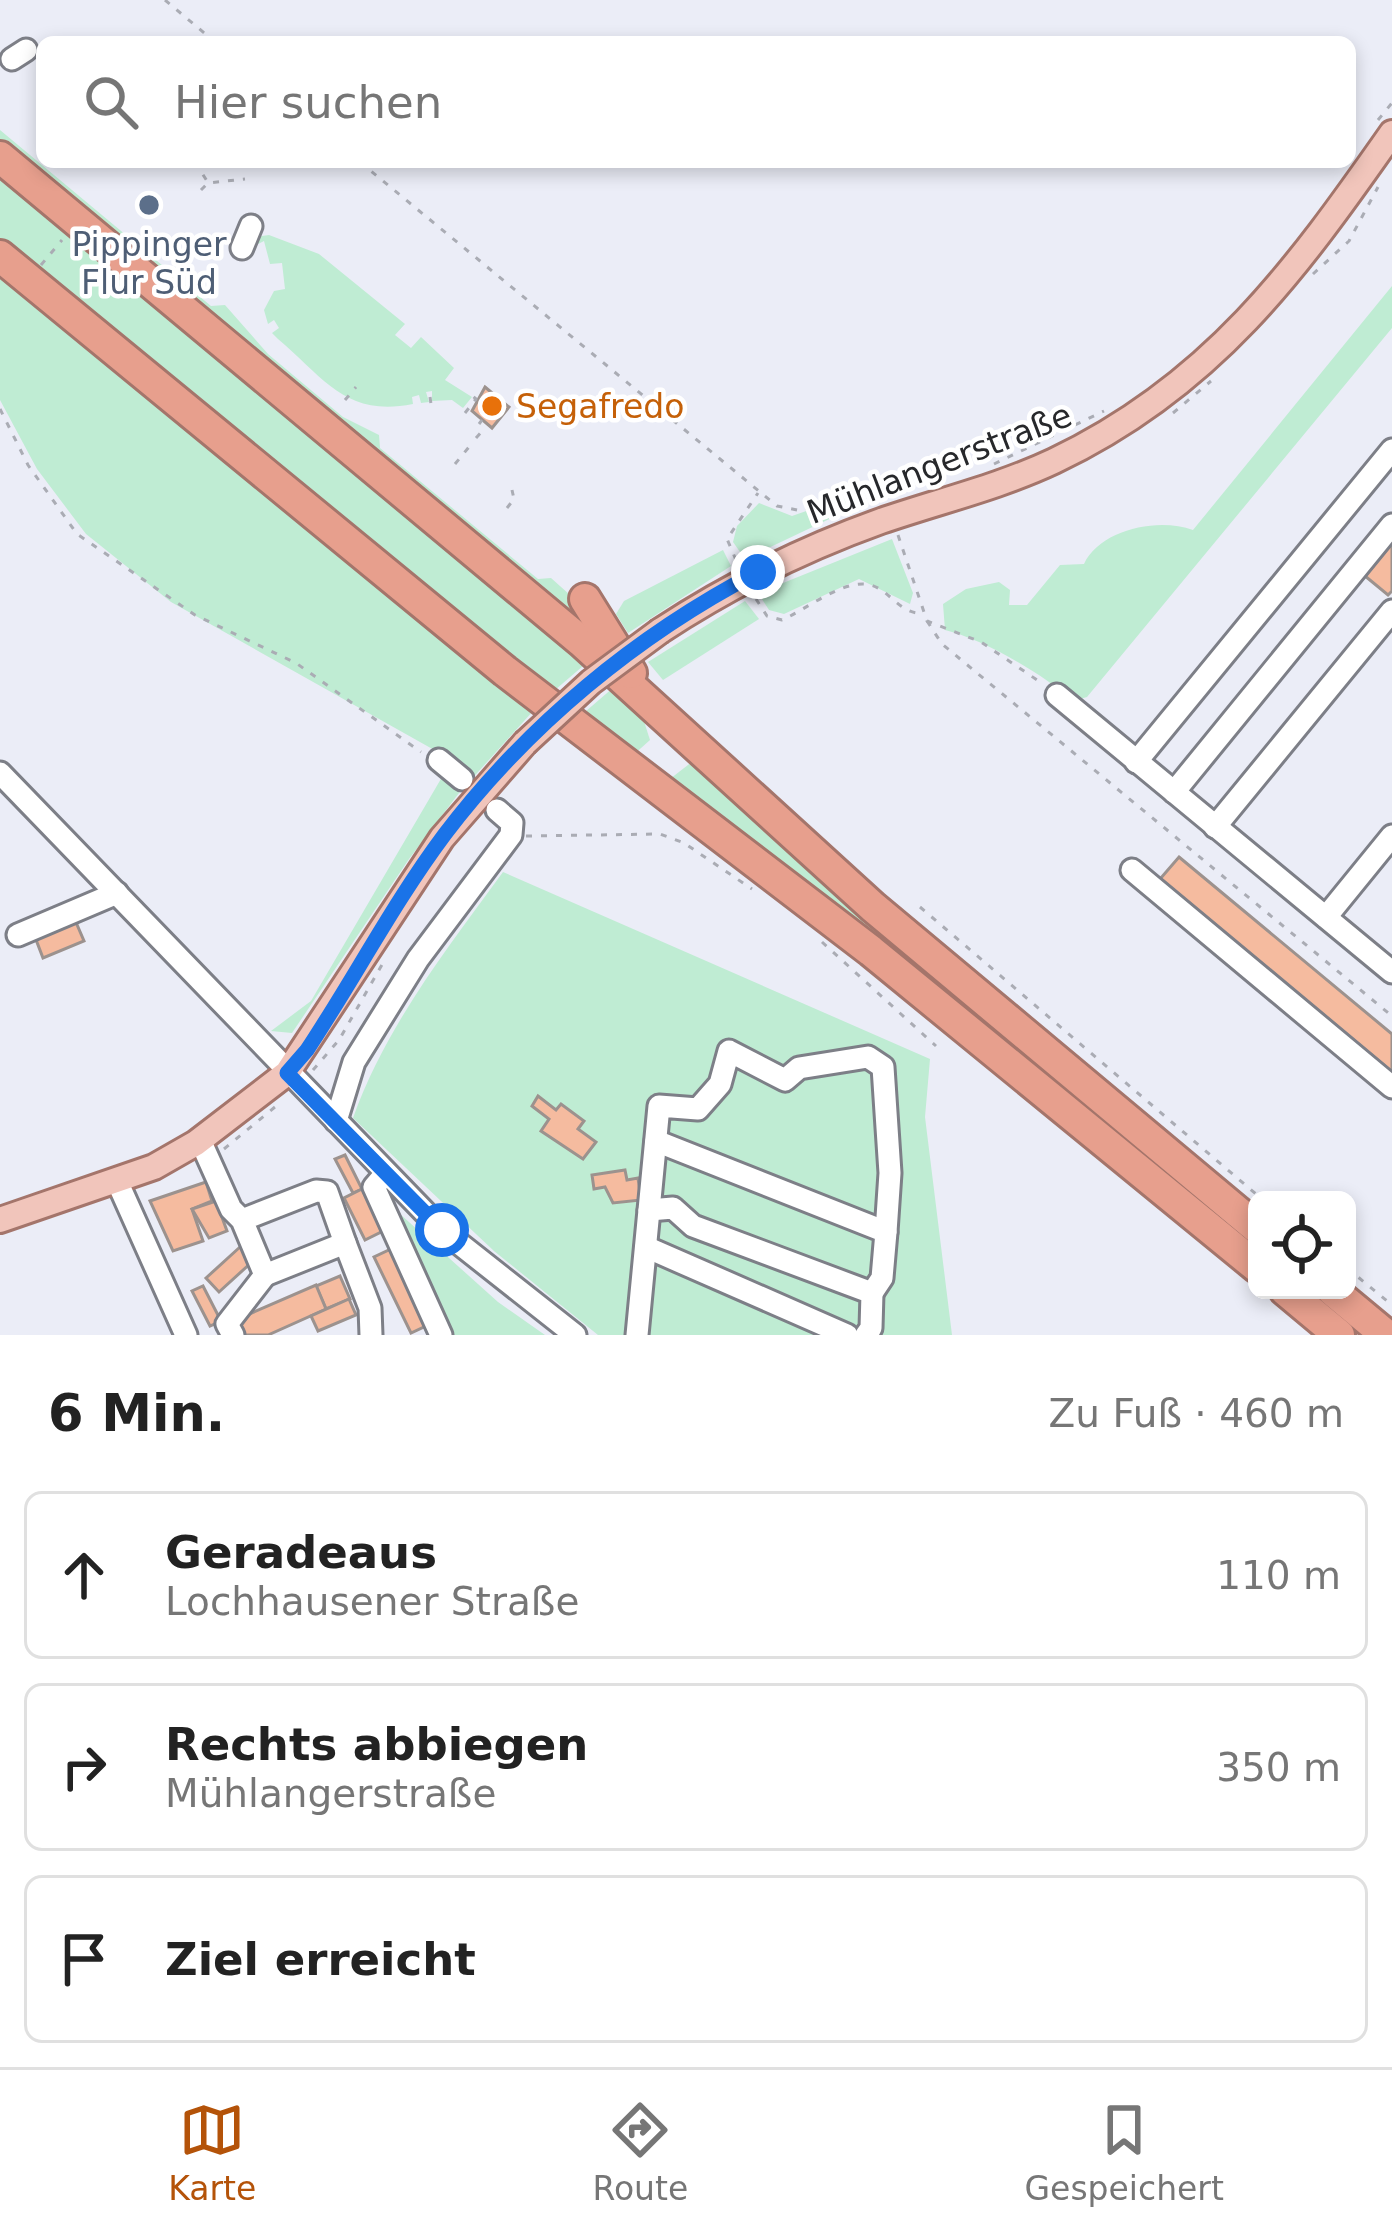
<!DOCTYPE html>
<html lang="de">
<head>
<meta charset="utf-8">
<style>
  body { margin:0; font-family:"DejaVu Sans",sans-serif; background:#f6f6f6; color:#222 }
  .controls { position:absolute; right:36px; bottom:36px; display:grid; overflow:hidden; border-radius:18px; box-shadow:0 6px 18px #0003 }
  .controls button { width:108px; height:108px; display:grid; place-items:center; padding:0; border:0; border-bottom:3px solid #e0e0e0; background:#fff; color:#222; font:60px sans-serif }
  .stop { position:absolute; width:36px; height:36px; margin:-27px; border:9px solid #1a73e8; border-radius:50%; background:#fff }
  .stop.end { background:#1a73e8; border-color:#fff; box-shadow:0 3px 12px #0008 }
  .list { margin:0; padding:0; list-style:none }
  h2 { display:flex; justify-content:space-between; align-items:center; height:156px; margin:0; padding:0 48px; font-size:51px }
  h2 small { font-size:39px; font-weight:400; color:#767676 }
  .list li { display:grid; grid-template-columns:78px 1fr auto; gap:36px; align-items:center; box-sizing:border-box; height:168px; margin:0 24px 24px; padding:0 24px; border:3px solid #e0e0e0; border-radius:18px }
  .list b { display:block; font-size:45px; white-space:nowrap }
  .list p { margin:0; font-size:39px; white-space:nowrap; color:#767676 }
  .list em { font-size:39px; font-style:normal; color:#767676 }
  .icon { flex:none; width:66px; height:66px; fill:none; stroke:currentColor; stroke-width:2; stroke-linecap:round; stroke-linejoin:round }
  .map { position:relative; flex:none; width:1392px; height:1335px; overflow:hidden }
  .search { position:absolute; background:#fff; box-shadow:0 6px 18px #0003; left:36px; right:36px; top:36px; height:132px; display:flex; align-items:center; gap:30px; box-sizing:border-box; padding:0 42px; border-radius:18px; color:#767676; font-size:45px }
  .sheet { height:732px; background:#fff }
  nav { display:flex; justify-content:space-around; align-items:center; box-sizing:border-box; height:168px; border-top:3px solid #e0e0e0; background:#fff; font-size:33px; color:#767676 }
  nav a { display:grid; justify-items:center; gap:6px }
  nav .on { color:#b45309 }
  .map>svg:first-child { display:block }
  .green { fill:#bfecd3 }
  .building { fill:#f5bb9f; stroke:#9c928e; stroke-width:3 }
  .lines { fill:none; stroke-linecap:round; stroke-linejoin:round }
  .minor-casing { stroke:#7d7f87; stroke-width:27 }
  .major-casing { stroke:#a4756b; stroke-width:30 }
  .highway-casing { stroke:#a4756b; stroke-width:36 }
  .path { stroke:#aaacb4; stroke-width:3; stroke-dasharray:6 9; stroke-linecap:butt }
  .minor { stroke:#fff; stroke-width:21 }
  .major { stroke:#f1c5bb; stroke-width:24 }
  .highway { stroke:#e79f8d; stroke-width:30 }
  .major-bridge-casing { stroke:#a4756b; stroke-width:30; stroke-linecap:butt }
  .major-bridge { stroke:#f1c5bb; stroke-width:24 }
  .route { stroke:#1a73e8; stroke-width:15 }
  .service-dot { fill:#5c6f8a; stroke:#fff; stroke-width:4.5 }
  .food-dot { fill:#e8710a; stroke:#fff; stroke-width:4.5 }
  .labels { text-anchor:middle; stroke-width:9; stroke-linejoin:round; paint-order:stroke }
  .service-label { font-size:33px; fill:#4e5e75; stroke:#fff }
  .food-label { font-size:33px; fill:#c56008; stroke:#fff; text-anchor:start }
  .street-label { font-size:33px; fill:#27282b; stroke:#fff }
</style>
</head>
<body>
<div class="map">
<svg width="1392" height="1335" viewBox="0 0 1392 1335">
  <rect width="100%" height="100%" fill="#ebedf7"/>
  <!-- green -->
  <g class="green">
    <polygon points="0,130 211,306 225,305 268,354 343,417 379,435 380,448 538,579 551,578 579,603 595,639 0,143"/>
    <polygon points="0,169 590,660 548,696 0,243"/>
    <path d="M269 235 319 254 405 324 395 335 411 348 421 337 454 368 445 380 472 397 463 408 452 400 432 401V391L426 392 429 402 421 403 419 395 412 397 413 404C346 417 326 380 278 339L272 333 279 328 274 320 268 324 264 310 274 291 285 289 282 263 270 264 264 241 250 248 255 237Z"/>
    <polygon points="0,272 534,710 459,793 409,859 292,1033 271,1031 311,1001 452,760 171,602 86,534 37,469 0,400"/>
    <path d="M1392 286V328L1087 697 1073 701C1045 675 983 639 945 630L943 604 966 589 999 582 1010 590 1009 605H1027L1060 565 1084 564C1100 530 1157 517 1193 530Z"/>
    <polygon points="849,496 861,496 861,504 745,559 733,542 737,526 759,503 792,516"/>
    <polygon points="892,539 913,593 910,604 859,579 784,614 769,610 758,593"/>
    <polygon points="723,550 731,566 628,633 616,614 624,601"/>
    <polygon points="745,601 759,619 663,680 648,662"/>
    <polygon points="614,687 641,712 650,740 631,757 578,718"/>
    <polygon points="697,758 1170,1166 1160,1179 666,782"/>
    <path d="M503 872 930 1059 925 1117 952 1335H598L494 1251 353 1118C386 1026 446 950 503 872Z"/>
    <polygon points="390,1205 498,1302 545,1335 449,1335"/>
  </g>
  <!-- building -->
  <g class="building">
    <polygon points="485,387 509,407 492,428 472,411"/>
    <polygon points="1392,543 1392,591 1388,595 1365,576"/>
    <polygon points="1179,857 1392,1034 1392,1072 1160,879"/>
    <polygon points="75,920 84,941 43,958 35,937"/>
    <polygon points="538,1096 556,1110 561,1104 584,1121 578,1129 596,1142 583,1159 541,1131 549,1119 532,1106"/>
    <polygon points="345,1155 362,1189 353,1193 335,1159"/>
    <polygon points="625,1170 627,1180 638,1178 641,1200 613,1203 605,1187 594,1189 592,1175"/>
    <polygon points="206,1182 212,1201 192,1209 203,1241 173,1251 150,1201"/>
    <polygon points="362,1189 383,1231 365,1240 344,1198"/>
    <polygon points="216,1201 227,1231 209,1238 192,1209"/>
    <polygon points="240,1247 253,1261 219,1292 206,1278"/>
    <polygon points="391,1249 428,1325 411,1333 374,1257"/>
    <polygon points="340,1276 350,1299 326,1309 316,1286"/>
    <polygon points="316,1285 326,1309 268,1335 237,1335 231,1322"/>
    <polygon points="203,1286 221,1321 210,1326 192,1291"/>
    <polygon points="349,1299 356,1315 318,1331 311,1316"/>
  </g>
  <g class="lines">
    <!-- minor casing -->
    <g class="minor-casing">
      <g id="minor">
        <polyline points="12,59 26,50"/>
        <polyline points="242,248 251,226"/>
        <polyline points="1057,695 1392,972"/>
        <polyline points="439,760 462,779"/>
        <polyline points="1136,762 1392,450"/>
        <polyline points="0,773 442,1230 575,1335"/>
        <polyline points="1174,792 1392,525"/>
        <polyline points="1215,827 1392,611"/>
        <polyline points="1132,870 1392,1087"/>
        <polyline points="1326,917 1392,836"/>
        <polyline points="18,935 117,893"/>
        <polyline points="336,1121 354,1062 418,959 511,835 512,823 497,810"/>
        <polyline points="200,1140 231,1209 242,1220 316,1191 327,1192 345,1243 265,1275 242,1220"/>
        <polyline points="656,1141 886,1232 882,1278 872,1293"/>
        <polyline points="386,1173 374,1187 441,1335"/>
        <polyline points="117,1181 186,1335"/>
        <polyline points="649,1210 673,1208 693,1226 872,1293 871,1328 866,1335"/>
        <polyline points="345,1243 370,1308 371,1335"/>
        <polyline points="646,1247 847,1335"/>
        <polyline points="233,1335 227,1324 265,1275"/>
        <polyline points="637,1335 659,1106 698,1109 720,1084 729,1051 785,1080 799,1068 868,1057 883,1067 890,1173 886,1232"/>
      </g>
    </g>
    <!-- major casing -->
    <g class="major-casing">
      <g id="major">
        <path d="M660 631C730 585 803 549 881 521 939 501 999 487 1054 461 1212 386 1296 270 1392 133"/>
        <polyline points="0,1220 154,1167 196,1143 287,1073 442,838 525,743"/>
      </g>
    </g>
    <!-- highway casing -->
    <g class="highway-casing">
      <g id="highway">
        <polyline points="0,157 582,642 873,907 1257,1228"/>
        <polyline points="0,256 505,671 871,951 1257,1267"/>
        <polyline points="585,599 631,673"/>
        <polyline points="1285,1290 1339,1335"/>
        <polyline points="1332,1290 1386,1335"/>
      </g>
    </g>
    <!-- path -->
    <g class="path">
      <polyline points="165,0 215,42"/>
      <polyline points="1378,120 1392,103"/>
      <polyline points="195,162 207,181"/>
      <polyline points="360,162 777,506 802,511 858,492 871,505"/>
      <polyline points="201,190 208,183 245,179"/>
      <polyline points="41,265 62,240"/>
      <polyline points="1313,274 1349,241 1378,187"/>
      <polyline points="430,397 431,404"/>
      <polyline points="345,400 356,387"/>
      <polyline points="501,400 503,398"/>
      <polyline points="0,409 28,465 77,534 195,615 296,663 421,752"/>
      <polyline points="465,413 476,399 468,392"/>
      <polyline points="1173,413 1211,381"/>
      <polyline points="479,424 482,420"/>
      <polyline points="476,438 485,428"/>
      <polyline points="455,464 469,447"/>
      <polyline points="994,464 1104,411"/>
      <polyline points="507,508 514,499 512,490"/>
      <polyline points="898,535 927,621 981,642 1043,684"/>
      <polyline points="736,560 727,539 758,493"/>
      <path d="M756 599 767 616 782 620C805 610 838 583 864 584 889 585 898 616 924 613"/>
      <polyline points="927,621 942,644 1392,1016"/>
      <polyline points="526,836 660,834 684,843 752,889"/>
      <polyline points="920,907 1263,1200"/>
      <polyline points="822,942 936,1046"/>
      <polyline points="313,1070 339,1040 383,963"/>
      <polyline points="224,1149 281,1102"/>
      <polyline points="1347,1268 1392,1305"/>
    </g>
    <!-- minor -->
    <use href="#minor" class="minor"/>
    <!-- major -->
    <use href="#major" class="major"/>
    <!-- highway -->
    <use href="#highway" class="highway"/>
    <!-- major-bridge casing -->
    <g class="major-bridge-casing">
      <polyline id="major-bridge" points="525,743 591,682 660,631"/>
    </g>
    <!-- major-bridge -->
    <use href="#major-bridge" class="major-bridge"/>
  </g>
  <g class="lines">
    <!-- route -->
    <path class="route" d="M442 1230 287 1073 307 1050C354 979 394 902 445 834 528 725 637 635 758 572"/>
  </g>
  <!-- markers -->
  <circle class="service-dot" cx="149" cy="205" r="12"/>
  <circle class="food-dot" cx="492" cy="406" r="12"/>
  <g class="labels">
    <!-- service labels -->
    <g class="service-label">
      <text x="149" y="256">Pippinger<tspan x="149" dy="38">Flur Süd</tspan></text>
    </g>
    <!-- food labels -->
    <g class="food-label">
      <text x="516" y="418">Segafredo</text>
    </g>
    <!-- street labels -->
    <g class="street-label">
      <text transform="translate(939 463) rotate(-21)" y="12">Mühlangerstraße</text>
    </g>
  </g>
</svg>
<div class="controls">
<button><svg class="icon" aria-label="locate" viewBox="0 0 24 24"><circle cx="12" cy="12" r="6"/><path d="M12 2v4M12 18v4M2 12h4M18 12h4"/></svg></button>
</div>
<div class="stop" style="left:442px;top:1230px"></div>
<div class="stop end" style="left:758px;top:572px"></div>
<div class="search"><svg class="icon" aria-label="search" viewBox="0 0 24 24"><circle cx="10" cy="10" r="6"/><path d="M15 15l6 6"/></svg>Hier suchen</div>
</div>
<section class="sheet">
<h2>6 Min.<small>Zu Fuß · 460 m</small></h2>
<ul class="list">
<li><svg class="icon" aria-label="ahead" viewBox="0 0 24 24"><path d="M12 20V5M6 11l6-6 6 6"/></svg><div><b>Geradeaus</b><p>Lochhausener Straße</p></div><em>110 m</em></li>
<li><svg class="icon" aria-label="right" viewBox="0 0 24 24"><path d="M7 20v-9h11M14 6l5 5-5 5"/></svg><div><b>Rechts abbiegen</b><p>Mühlangerstraße</p></div><em>350 m</em></li>
<li><svg class="icon" aria-label="arrive" viewBox="0 0 24 24"><path d="M6 21V4h12l-3 4 3 4H6"/></svg><div><b>Ziel erreicht</b></div></li>
</ul>
</section>
<nav>
<a class="on"><svg class="icon" aria-label="map" viewBox="0 0 24 24"><path d="M3 6l6-2 6 2 6-2v14l-6 2-6-2-6 2zM9 4v14M15 6v14"/></svg>Karte</a>
<a><svg class="icon" aria-label="directions" viewBox="0 0 24 24"><path d="M12 3l9 9-9 9-9-9zM9 14v-3h6M13 9l2 2-2 2"/></svg>Route</a>
<a><svg class="icon" aria-label="saved" viewBox="0 0 24 24"><path d="M7 4h10v16l-5-4-5 4z"/></svg>Gespeichert</a>
</nav>
</body>
</html>
